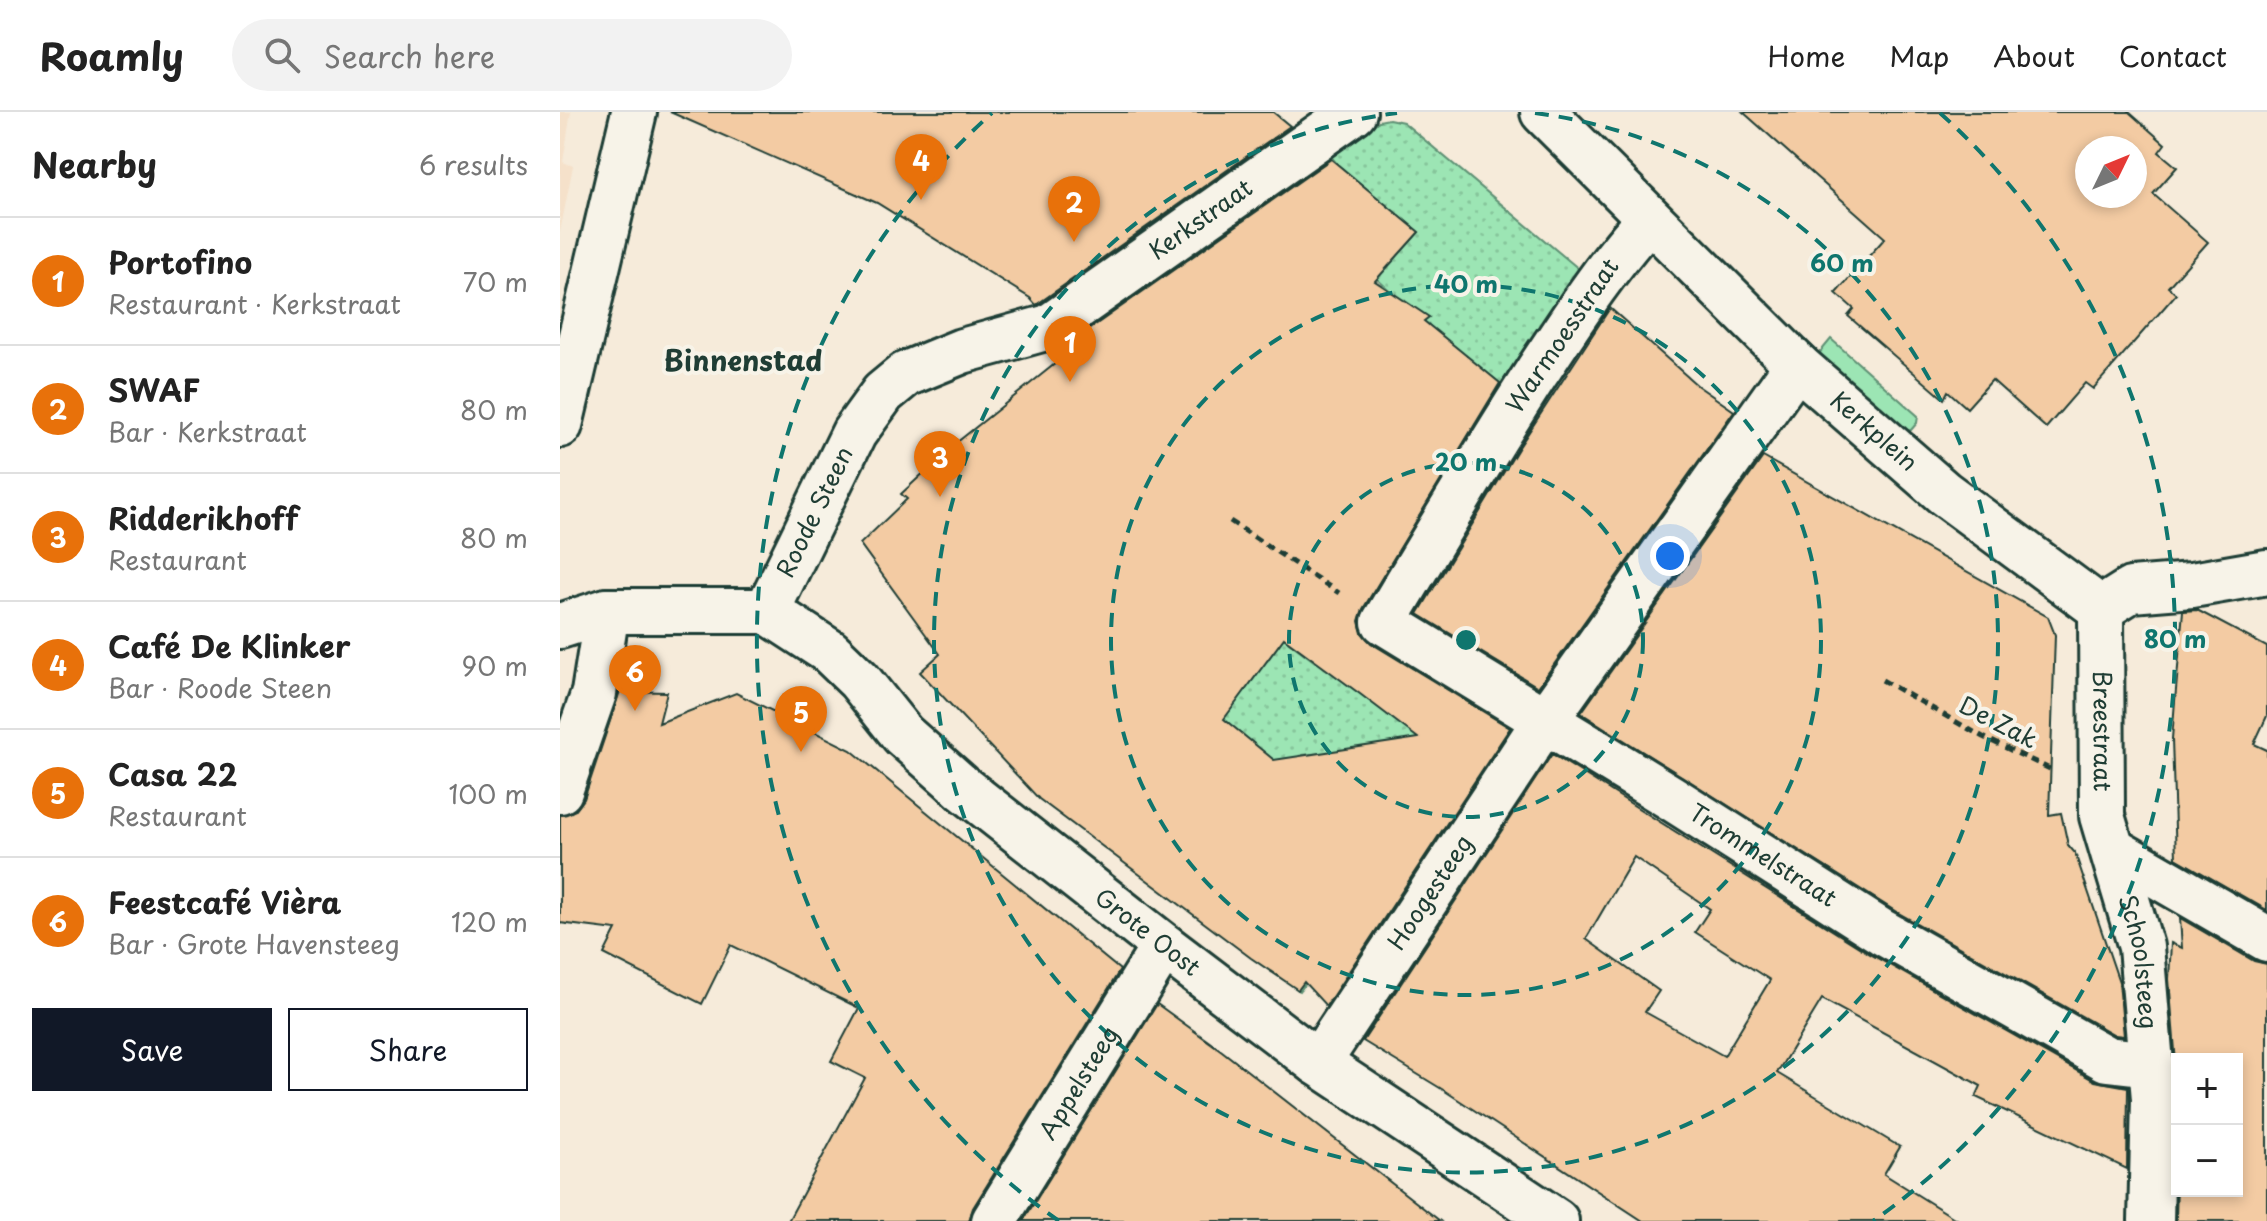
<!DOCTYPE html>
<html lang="en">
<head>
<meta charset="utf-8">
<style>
  body { margin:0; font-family:"Playpen Sans",sans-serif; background:#f2f2f2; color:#222 }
  .controls { position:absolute; right:24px; bottom:24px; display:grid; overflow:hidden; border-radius:0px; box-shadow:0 4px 12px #0003 }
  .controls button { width:72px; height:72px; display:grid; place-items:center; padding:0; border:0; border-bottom:2px solid #e0e0e0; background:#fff; color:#222; font:40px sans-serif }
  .compass { position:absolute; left:1515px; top:24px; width:72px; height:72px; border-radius:50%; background:#fff; box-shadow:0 4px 12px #0003; rotate:47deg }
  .you { position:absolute; left:1110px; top:444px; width:28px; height:28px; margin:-20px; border:6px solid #fff; border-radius:50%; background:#1a73e8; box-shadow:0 0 0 12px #1a73e833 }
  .badge { display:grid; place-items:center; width:52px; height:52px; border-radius:50%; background:#111827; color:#fff; font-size:26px; font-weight:700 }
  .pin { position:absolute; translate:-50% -66px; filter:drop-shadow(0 2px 4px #0008) }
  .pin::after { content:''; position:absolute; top:42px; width:28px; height:24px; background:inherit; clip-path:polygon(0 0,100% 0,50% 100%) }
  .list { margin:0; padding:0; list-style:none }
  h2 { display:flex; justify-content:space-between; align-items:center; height:104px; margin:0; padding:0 32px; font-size:34px }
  h2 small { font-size:26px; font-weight:400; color:#767676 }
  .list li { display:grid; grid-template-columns:52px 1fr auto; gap:24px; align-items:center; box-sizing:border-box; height:128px; padding:0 32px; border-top:2px solid #e0e0e0 }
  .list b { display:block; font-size:30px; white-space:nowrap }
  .list p { margin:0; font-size:26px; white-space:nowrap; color:#767676 }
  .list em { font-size:26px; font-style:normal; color:#767676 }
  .actions { display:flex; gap:16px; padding:24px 32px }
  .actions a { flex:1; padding:18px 0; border:2px solid #111827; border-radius:0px; text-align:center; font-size:28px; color:#111827 }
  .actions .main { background:#111827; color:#fff }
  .icon { flex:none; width:44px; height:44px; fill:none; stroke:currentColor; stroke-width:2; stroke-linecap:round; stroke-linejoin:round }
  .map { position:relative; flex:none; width:1707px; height:1109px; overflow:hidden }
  header { display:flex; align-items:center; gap:48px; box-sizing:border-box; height:112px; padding:0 40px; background:#fff; border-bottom:2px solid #e0e0e0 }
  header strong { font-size:38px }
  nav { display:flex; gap:44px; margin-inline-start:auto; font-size:28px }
  .search { width:560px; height:72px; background:#f2f2f2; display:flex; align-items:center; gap:20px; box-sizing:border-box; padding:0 28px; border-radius:44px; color:#767676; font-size:30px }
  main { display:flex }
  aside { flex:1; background:#fff }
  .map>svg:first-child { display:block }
  .built { fill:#f5e1ca }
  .grass { fill:#9ce5b4; stroke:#5e9174; stroke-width:2 }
  .garden { fill:url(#garden-dots); stroke:#5e9174; stroke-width:2 }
  .building { fill:#f3cba3; stroke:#1f3d34; stroke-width:2; fill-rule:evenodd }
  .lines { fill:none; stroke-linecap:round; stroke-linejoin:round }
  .minor-casing { stroke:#1f3d34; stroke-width:50 }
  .path { stroke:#1f3d34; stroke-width:5; stroke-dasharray:8 6; stroke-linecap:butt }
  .minor { stroke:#f7f3e8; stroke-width:44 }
  .ring { fill:none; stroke:#0f766e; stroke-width:4; stroke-dasharray:14 10 }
  .labels { text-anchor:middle; stroke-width:8; stroke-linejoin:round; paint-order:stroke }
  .street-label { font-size:24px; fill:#1f3d34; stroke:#f7f3e8 }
  .quarter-label { font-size:28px; font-weight:bold; fill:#1f3d34; stroke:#f7f3e8 }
  .centre { fill:#0f766e; stroke:#f7f3e8; stroke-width:4 }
  .ring-label { font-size:24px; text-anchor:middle; font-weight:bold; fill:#0f766e; stroke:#f7f3e8; stroke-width:8; stroke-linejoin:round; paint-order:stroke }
</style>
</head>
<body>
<header>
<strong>Roamly</strong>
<div class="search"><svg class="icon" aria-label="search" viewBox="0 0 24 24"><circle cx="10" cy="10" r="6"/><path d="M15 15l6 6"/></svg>Search here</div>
<nav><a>Home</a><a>Map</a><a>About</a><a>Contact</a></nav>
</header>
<main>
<aside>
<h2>Nearby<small>6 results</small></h2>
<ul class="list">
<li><span class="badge" style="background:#e8710a">1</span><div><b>Portofino</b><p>Restaurant · Kerkstraat</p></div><em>70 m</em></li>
<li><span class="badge" style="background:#e8710a">2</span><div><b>SWAF</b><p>Bar · Kerkstraat</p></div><em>80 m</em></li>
<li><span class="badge" style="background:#e8710a">3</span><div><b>Ridderikhoff</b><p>Restaurant</p></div><em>80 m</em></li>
<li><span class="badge" style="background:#e8710a">4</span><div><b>Café De Klinker</b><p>Bar · Roode Steen</p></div><em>90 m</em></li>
<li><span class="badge" style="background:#e8710a">5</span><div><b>Casa 22</b><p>Restaurant</p></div><em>100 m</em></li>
<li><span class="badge" style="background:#e8710a">6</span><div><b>Feestcafé Vièra</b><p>Bar · Grote Havensteeg</p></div><em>120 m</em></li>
</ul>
<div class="actions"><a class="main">Save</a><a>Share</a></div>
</aside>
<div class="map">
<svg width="1707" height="1109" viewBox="0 0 1707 1109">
  <defs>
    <pattern id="garden-dots" width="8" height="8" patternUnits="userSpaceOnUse" patternTransform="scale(2)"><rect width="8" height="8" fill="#9ce5b4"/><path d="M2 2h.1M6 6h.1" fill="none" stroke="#86c59b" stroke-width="1.8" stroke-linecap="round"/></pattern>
  </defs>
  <rect width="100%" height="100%" fill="#f6ebda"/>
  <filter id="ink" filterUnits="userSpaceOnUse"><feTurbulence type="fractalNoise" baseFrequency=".0125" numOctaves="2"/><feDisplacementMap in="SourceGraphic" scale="16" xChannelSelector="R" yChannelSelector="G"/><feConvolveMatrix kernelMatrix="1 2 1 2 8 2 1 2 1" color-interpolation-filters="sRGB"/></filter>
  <g filter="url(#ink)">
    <!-- built -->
    <polygon class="built" points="0,0 11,0 3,50 13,54 0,120"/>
    <!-- grass -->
    <polygon class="grass" points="1271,227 1358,304 1357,311 1351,318 1341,320 1257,244"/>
    <!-- garden -->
    <g class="garden">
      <polygon points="829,7 843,10 1026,163 950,279 888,231 817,167 859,120 778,53 770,43 819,9"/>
      <polygon points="758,482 725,527 754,549 788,504 909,586 869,649 839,737 870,759 826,828 792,805 740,879 738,878 831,748 777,652 761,641 743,643 738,650 741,661 556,570"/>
    </g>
    <!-- building -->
    <g class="building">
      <polygon points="110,0 713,0 730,14 476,193 470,186 317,91"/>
      <path d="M1183 0H1569L1605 32 1599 40 1617 55 1593 82 1648 130 1608 175 1616 182 1533 277 1525 271 1486 316 1432 268 1407 296 1388 279 1384 287 1288 204 1294 197 1276 181 1325 126ZM1527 36H1575V84H1527Z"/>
      <path d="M771 47 859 120 815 169 869 205 864 209 940 271 803 497 799 509 802 521 811 531 950 616 766 894 744 870 738 878 691 846 479 687 360 560 380 542 300 432 347 387 341 382 396 331 516 235 511 230ZM724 526 800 582 858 626 714 648 664 607Z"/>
      <polygon points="1050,196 1138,274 1174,299 978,575 858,502 959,335"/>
      <polygon points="1203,345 1488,505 1495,523 1489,703 1501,701 1508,733 1515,741 1559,870 1564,924 1555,923 1335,799 1021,601"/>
      <polygon points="1637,498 1707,535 1707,604 1694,632 1707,638 1707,798 1616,746 1612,627 1615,589 1623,499"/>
      <polygon points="60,579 107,580 99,611 176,581 291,638 560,858 413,1096 409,1109 228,1109 305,966 271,949 299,896 171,833 142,892 44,842 56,818 0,811 0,703 16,698 24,687"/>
      <path d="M992 642 1310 842 1535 969 1568 975 1567 1057 1416 985 1421 974 1262 887 1217 961 1340 1035 1324 1062 1399 1109H1083L885 979 803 929ZM1074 745 1150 797 1135 820 1210 868 1164 944 1085 900 1099 879 1026 827Z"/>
      <polygon points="1620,806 1694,849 1707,852 1707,1109 1616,1109 1617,1069 1617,1079 1677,1079 1677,947 1617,947 1617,963 1609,867 1611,831 1622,836"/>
      <polygon points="597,892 662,939 880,1109 463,1109"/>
    </g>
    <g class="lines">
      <!-- minor casing -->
      <g class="minor-casing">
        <g id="minor">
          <path id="s1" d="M983 0 1237 253 1384 381 1541 497"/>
          <path id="s2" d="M1089 107C1046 154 1012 207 977 260 924 342 874 426 824 510L1110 685 1322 820 1547 947 1591 952"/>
          <polyline points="0,313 74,0"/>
          <path id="s3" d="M1541 497 1542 704 1581 835 1594 987 1591 1109"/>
          <polyline points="1541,497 1571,478 1632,473 1707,460"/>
          <path id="s4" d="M207 499 270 540 299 568 343 623 404 677 604 834 758 951 996 1109"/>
          <path id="s5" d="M207 499 294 321 323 281 346 262 402 239 489 215 794 0"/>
          <polyline points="0,514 47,499 207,499"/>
          <polyline points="0,679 34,581 47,499"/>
          <polyline points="1553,738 1707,827"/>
          <path id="s6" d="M758 951 984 610 1237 253"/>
          <path id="s7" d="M434 1109 604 834"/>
        </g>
      </g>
      <!-- path -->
      <g class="path">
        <polyline points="670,409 779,481"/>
        <polyline points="1322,568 1423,625 1490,657"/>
      </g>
      <!-- minor -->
      <use href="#minor" class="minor"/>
    </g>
  </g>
  <!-- distance rings -->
  <g class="ring">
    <circle cx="906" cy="528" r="177"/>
    <circle cx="906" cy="528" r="355"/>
    <path d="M975 1A532 532 0 1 1 837 1"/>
    <path d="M499 1109A709 709 0 0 1 432 1M1380 1A709 709 0 0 1 1313 1109"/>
  </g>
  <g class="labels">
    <!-- street labels -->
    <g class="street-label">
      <text dy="8" stroke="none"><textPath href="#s5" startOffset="614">Kerkstraat</textPath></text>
      <text transform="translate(1003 224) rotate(-56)" y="8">Warmoesstraat</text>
      <text dy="8" stroke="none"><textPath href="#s1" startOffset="460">Kerkplein</textPath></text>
      <text dy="8" stroke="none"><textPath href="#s5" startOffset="110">Roode Steen</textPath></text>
      <text transform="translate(1438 611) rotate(27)" y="8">De Zak</text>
      <text dy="8" stroke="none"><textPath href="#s3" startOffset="122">Breestraat</textPath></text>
      <text dy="8" stroke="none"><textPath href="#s2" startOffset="928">Trommelstraat</textPath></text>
      <text dy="8" stroke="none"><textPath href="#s6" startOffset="204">Hoogesteeg</textPath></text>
      <text dy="8" stroke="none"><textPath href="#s4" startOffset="500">Grote Oost</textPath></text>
      <text dy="8" stroke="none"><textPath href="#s3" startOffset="358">Schoolsteeg</textPath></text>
      <text dy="8" stroke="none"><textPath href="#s7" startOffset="162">Appelsteeg</textPath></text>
    </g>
    <!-- quarter labels -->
    <g class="quarter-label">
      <text x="183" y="259">Binnenstad</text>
    </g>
  </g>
  <circle cx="906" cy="528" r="12" class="centre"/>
  <g class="ring-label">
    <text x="1282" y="160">60 m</text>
    <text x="906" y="181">40 m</text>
    <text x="906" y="359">20 m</text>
    <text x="1615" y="536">80 m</text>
  </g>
</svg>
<div class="controls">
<button>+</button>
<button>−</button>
</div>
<svg class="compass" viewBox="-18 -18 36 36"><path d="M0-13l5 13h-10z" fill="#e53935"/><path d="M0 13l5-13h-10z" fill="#767676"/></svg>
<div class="you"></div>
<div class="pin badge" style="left:510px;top:270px;background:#e8710a">1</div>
<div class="pin badge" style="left:514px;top:130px;background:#e8710a">2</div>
<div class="pin badge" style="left:380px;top:385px;background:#e8710a">3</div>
<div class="pin badge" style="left:361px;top:88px;background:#e8710a">4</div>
<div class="pin badge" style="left:241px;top:640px;background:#e8710a">5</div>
<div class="pin badge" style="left:75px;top:599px;background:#e8710a">6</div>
</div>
</main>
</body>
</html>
